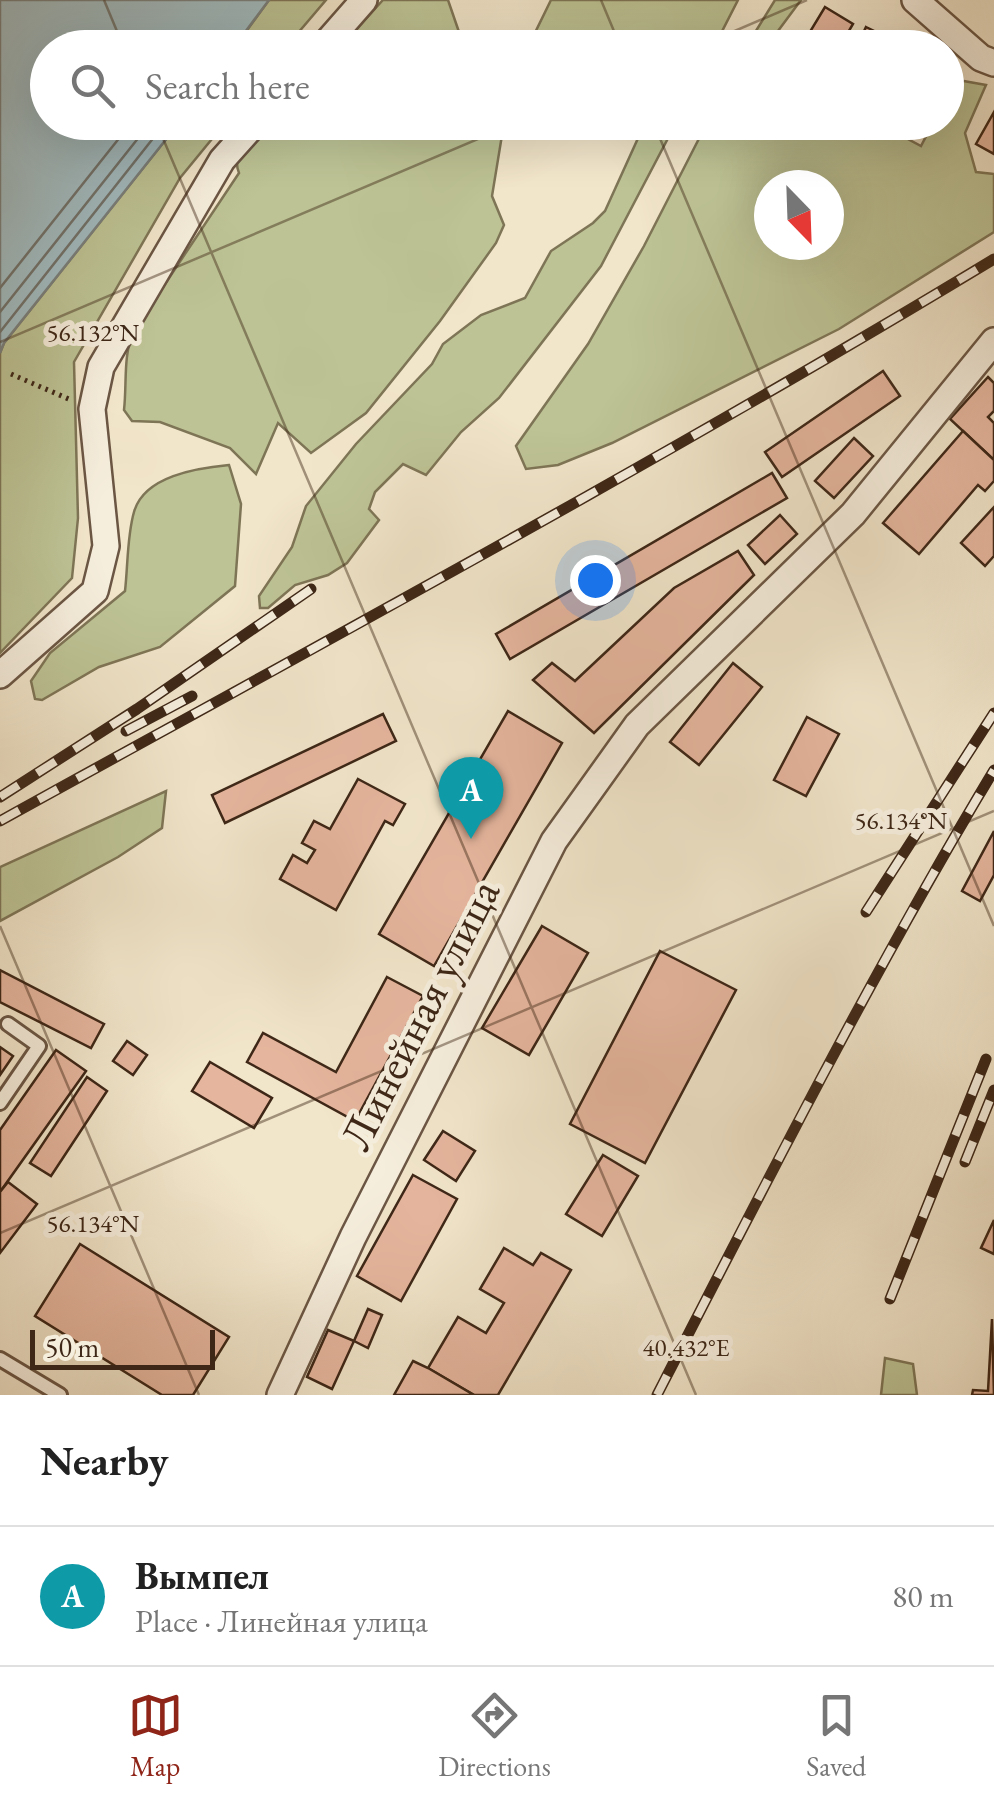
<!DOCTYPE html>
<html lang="en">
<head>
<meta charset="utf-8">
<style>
  body { margin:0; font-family:"EB Garamond",serif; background:#f6f6f6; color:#222 }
  .compass { position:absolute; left:754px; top:170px; width:90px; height:90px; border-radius:50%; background:#fff; box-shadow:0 10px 40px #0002; rotate:157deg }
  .scale { position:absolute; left:30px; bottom:25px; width:185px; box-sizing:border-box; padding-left:10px; border:5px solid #3e2717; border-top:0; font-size:28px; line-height:35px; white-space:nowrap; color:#3e2717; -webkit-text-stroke:8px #f6eedd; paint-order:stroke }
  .you { position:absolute; left:595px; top:580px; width:35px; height:35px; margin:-25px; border:8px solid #fff; border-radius:50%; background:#1a73e8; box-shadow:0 0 0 15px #1a73e833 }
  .badge { display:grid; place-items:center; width:65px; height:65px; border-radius:50%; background:#8f2418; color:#fff; font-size:32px; font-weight:700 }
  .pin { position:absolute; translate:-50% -82px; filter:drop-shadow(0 2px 5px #0008) }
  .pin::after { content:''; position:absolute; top:52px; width:35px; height:30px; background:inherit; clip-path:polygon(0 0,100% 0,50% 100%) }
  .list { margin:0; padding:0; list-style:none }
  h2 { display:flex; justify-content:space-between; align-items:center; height:130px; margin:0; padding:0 40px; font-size:42px }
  h2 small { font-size:32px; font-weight:400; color:#767676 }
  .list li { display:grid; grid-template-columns:65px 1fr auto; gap:30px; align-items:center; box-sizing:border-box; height:140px; padding:0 40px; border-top:2px solid #e0e0e0 }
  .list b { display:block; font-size:38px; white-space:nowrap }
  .list p { margin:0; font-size:32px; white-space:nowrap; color:#767676 }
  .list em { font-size:32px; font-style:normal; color:#767676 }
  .icon { flex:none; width:55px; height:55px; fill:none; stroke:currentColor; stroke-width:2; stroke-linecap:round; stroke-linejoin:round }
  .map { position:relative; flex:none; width:994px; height:1395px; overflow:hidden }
  .search { position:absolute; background:#fff; box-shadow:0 10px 40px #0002; left:30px; right:30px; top:30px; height:110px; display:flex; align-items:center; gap:25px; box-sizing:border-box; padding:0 35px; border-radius:55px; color:#767676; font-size:38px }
  .sheet { height:270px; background:#fff }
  nav { display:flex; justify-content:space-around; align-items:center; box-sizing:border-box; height:140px; border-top:2px solid #e0e0e0; background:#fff; font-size:28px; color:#767676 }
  nav a { display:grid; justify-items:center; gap:5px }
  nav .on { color:#8f2418 }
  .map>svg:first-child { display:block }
  .green { fill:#bdc395; stroke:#7e7556; stroke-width:2.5; fill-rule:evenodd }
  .water { fill:#a1bcc2; stroke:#79807e; stroke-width:2.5 }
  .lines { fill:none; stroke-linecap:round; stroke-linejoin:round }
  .shore { stroke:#70726c; stroke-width:2.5 }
  .building { fill:#e5b59d; stroke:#3e2717; stroke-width:2.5 }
  .service-casing { stroke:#6b5644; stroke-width:18 }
  .minor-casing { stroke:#6b5644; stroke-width:30 }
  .path { stroke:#3e2717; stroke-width:5; stroke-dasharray:2.5 5; stroke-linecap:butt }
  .service { stroke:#f6eedd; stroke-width:12 }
  .minor { stroke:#f6eedd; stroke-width:25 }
  .rail-casing { stroke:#3e2717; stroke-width:11 }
  .rail { stroke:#f6eedd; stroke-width:8; stroke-dasharray:22; stroke-linecap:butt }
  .ticks { fill:none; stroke:#3e2717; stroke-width:2.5; stroke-opacity:0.45 }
  .labels { text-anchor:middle; stroke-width:10; stroke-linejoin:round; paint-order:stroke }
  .street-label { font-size:45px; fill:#3e2717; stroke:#f6eedd }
  .ticks-label { font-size:25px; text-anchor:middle; fill:#3e2717; stroke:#f6eedd; stroke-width:10; stroke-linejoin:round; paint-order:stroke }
</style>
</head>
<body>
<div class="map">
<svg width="994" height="1395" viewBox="0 0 994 1395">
  <rect width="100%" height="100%" fill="#f1e5ca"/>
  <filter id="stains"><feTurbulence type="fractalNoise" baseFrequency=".002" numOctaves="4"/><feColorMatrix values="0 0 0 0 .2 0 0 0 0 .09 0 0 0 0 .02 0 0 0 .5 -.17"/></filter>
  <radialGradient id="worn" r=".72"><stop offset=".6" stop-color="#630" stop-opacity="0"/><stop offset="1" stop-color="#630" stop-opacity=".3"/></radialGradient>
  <!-- green -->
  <g class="green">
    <polygon points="269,0 326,0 286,47 234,48"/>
    <polygon points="383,0 448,0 459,32 490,47 339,48"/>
    <polygon points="551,0 738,0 714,47 528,47"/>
    <polygon points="775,0 801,0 775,35 779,47 746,47"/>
    <path d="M958 80 986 85 965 133 976 172 994 174V232L839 329 612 443 558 465 526 469 516 446 588 344 644 246 707 123H878L921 146 933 123 946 122 947 97ZM769 185H829V245H769Z"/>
    <polygon points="179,123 225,123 180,178 74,362 78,518 72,578 0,653 0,353 4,343"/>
    <path d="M275 123H504L492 196 504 225 496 243 440 321 366 413 311 453 278 423 256 474 230 448 160 422 132 421 124 410C127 383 123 357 133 332L239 173C229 147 257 136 275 123Z"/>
    <polygon points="642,123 676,123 601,266 499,398 461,432 426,475 403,464 375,492 369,509 379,520 347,563 328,575 295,585 268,608 260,608 259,596 292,547 306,506 356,444 432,364 443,344 481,315 525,298 551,251 593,223 605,211 639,136"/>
    <path d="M229 465 241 504 235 586 160 647 99 667 42 700 35 699 31 681 50 653 125 591C128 565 127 536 134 512 144 476 197 468 229 465Z"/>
    <polygon points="166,791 162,828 118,857 0,921 0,867"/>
    <polygon points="885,1358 913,1364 917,1395 881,1395"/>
  </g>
  <!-- water -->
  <polygon class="water" points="0,0 269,0 234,47 48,48 48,122 179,123 4,343 0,353"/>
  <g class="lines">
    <!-- shore -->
    <g class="shore">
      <polyline points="0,288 132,122"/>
      <polyline points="0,312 151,122"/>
      <polyline points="0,332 166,122"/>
    </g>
  </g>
  <!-- building -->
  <g class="building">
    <polygon points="825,7 853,24 839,48 829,48 808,35"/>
    <polygon points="866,27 903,45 902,48 856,48"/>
    <polygon points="994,112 994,154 976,144"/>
    <polygon points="883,371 900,396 782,477 765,452"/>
    <polygon points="988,377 994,383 994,411 988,417 994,423 994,460 950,419"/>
    <polygon points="963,431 994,460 994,481 985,491 978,485 919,554 883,523"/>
    <polygon points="854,438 873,456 834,498 815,481"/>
    <polygon points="772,473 787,498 510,659 496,634"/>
    <polygon points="994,507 994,556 985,566 961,543"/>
    <polygon points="780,515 797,534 765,564 748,545"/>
    <polygon points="738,551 754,575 594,733 533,680 552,663 575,681 674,588"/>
    <polygon points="733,663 762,687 699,765 670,742"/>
    <polygon points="508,711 562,743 434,966 379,934"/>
    <polygon points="383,714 396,741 225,823 212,795"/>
    <polygon points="807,717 839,734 806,796 774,780"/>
    <polygon points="358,779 405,804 393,825 385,821 336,910 280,879 293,855 307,863 315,850 302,843 314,821 330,829"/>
    <polygon points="994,831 994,875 980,901 962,891"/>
    <polygon points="542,926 588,953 529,1055 482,1028"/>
    <polygon points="660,951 736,990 645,1163 570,1124"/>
    <polygon points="0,970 104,1024 91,1048 0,1002"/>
    <polygon points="387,977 423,996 355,1121 247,1062 263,1033 336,1072"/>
    <polygon points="127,1041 147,1055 133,1075 113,1061"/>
    <polygon points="0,1047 13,1056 0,1075"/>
    <polygon points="56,1050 86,1071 0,1192 0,1130"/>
    <polygon points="210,1062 272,1098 254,1128 192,1091"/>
    <polygon points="87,1077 107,1091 51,1176 30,1163"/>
    <polygon points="443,1131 475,1151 456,1181 424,1160"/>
    <polygon points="603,1155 638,1176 602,1236 566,1214"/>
    <polygon points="413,1175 457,1199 401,1301 357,1276"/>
    <polygon points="8,1182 37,1204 0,1253 0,1192"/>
    <polygon points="994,1220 994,1254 981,1248"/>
    <polygon points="80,1244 229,1337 193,1395 162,1395 35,1316"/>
    <polygon points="504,1248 533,1265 541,1253 571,1270 498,1395 474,1395 428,1368 458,1317 486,1333 504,1303 480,1289"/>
    <polygon points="368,1309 382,1315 368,1348 354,1341"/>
    <polygon points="992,1319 994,1395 972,1395 973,1390 988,1391"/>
    <polygon points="328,1330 354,1341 332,1389 307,1377"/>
    <polygon points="413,1361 428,1368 474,1395 394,1395"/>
  </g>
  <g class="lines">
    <!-- service casing -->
    <g class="service-casing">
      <g id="service">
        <polyline points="0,1103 39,1046 8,1024"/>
        <polyline points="0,1359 60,1395"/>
      </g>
    </g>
    <!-- minor casing -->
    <g class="minor-casing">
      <g id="minor">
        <polyline points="915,0 981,58 994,63"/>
        <polyline points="322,48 364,0"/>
        <polyline points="0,675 95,591 106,546 92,409 101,367 222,160 256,122"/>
        <polyline points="280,1395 353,1237 554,841 637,725 853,514 994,341"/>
      </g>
    </g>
    <!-- path -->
    <polyline class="path" points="11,374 71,400"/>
    <!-- service -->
    <use href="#service" class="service"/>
    <!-- minor -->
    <use href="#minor" class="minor"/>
    <!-- rail casing -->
    <g class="rail-casing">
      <g id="rail">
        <polyline points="126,731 192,696"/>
        <polyline points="0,797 137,709 311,589"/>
        <path d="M0 821C333 637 669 456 994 259"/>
        <polyline points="866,912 994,713"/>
        <polyline points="965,1162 994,1090"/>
        <polyline points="890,1299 986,1059"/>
        <path d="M657 1395C765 1185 872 973 994 770"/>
      </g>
    </g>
    <!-- rail -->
    <use href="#rail" class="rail"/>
  </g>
  <!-- ticks -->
  <path class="ticks" d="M104 0 124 48M601 0 621 48M695 48 807 0M156 122 696 1395M653 122 994 926M0 342 518 122M0 926 199 1395M0 1233 994 811"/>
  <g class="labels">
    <!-- street labels -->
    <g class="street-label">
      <text transform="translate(419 1014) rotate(-63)" y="16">Линейная улица</text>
    </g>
  </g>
  <g class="ticks-label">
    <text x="93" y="341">56.132°N</text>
    <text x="901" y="829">56.134°N</text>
    <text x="93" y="1232">56.134°N</text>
    <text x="686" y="1356">40.432°E</text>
  </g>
  <rect width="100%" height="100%" filter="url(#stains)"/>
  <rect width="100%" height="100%" fill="url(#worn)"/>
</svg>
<svg class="compass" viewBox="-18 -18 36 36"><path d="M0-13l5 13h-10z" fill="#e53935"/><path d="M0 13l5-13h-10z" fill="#767676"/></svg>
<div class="scale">50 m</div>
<div class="you"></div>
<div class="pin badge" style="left:471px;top:839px;background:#0f9aa8">A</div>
<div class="search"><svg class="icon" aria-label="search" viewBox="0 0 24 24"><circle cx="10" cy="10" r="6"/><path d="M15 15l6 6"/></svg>Search here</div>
</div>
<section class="sheet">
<h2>Nearby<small></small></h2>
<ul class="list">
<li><span class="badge" style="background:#0f9aa8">A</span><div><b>Вымпел</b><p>Place · Линейная улица</p></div><em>80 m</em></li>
</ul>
</section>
<nav>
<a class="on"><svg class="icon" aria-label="map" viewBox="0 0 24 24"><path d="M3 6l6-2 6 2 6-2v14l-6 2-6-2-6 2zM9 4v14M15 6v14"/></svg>Map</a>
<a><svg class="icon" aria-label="directions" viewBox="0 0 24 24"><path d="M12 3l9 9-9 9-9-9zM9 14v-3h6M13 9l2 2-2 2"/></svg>Directions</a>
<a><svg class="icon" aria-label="saved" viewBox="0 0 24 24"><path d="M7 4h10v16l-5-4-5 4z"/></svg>Saved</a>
</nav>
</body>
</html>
